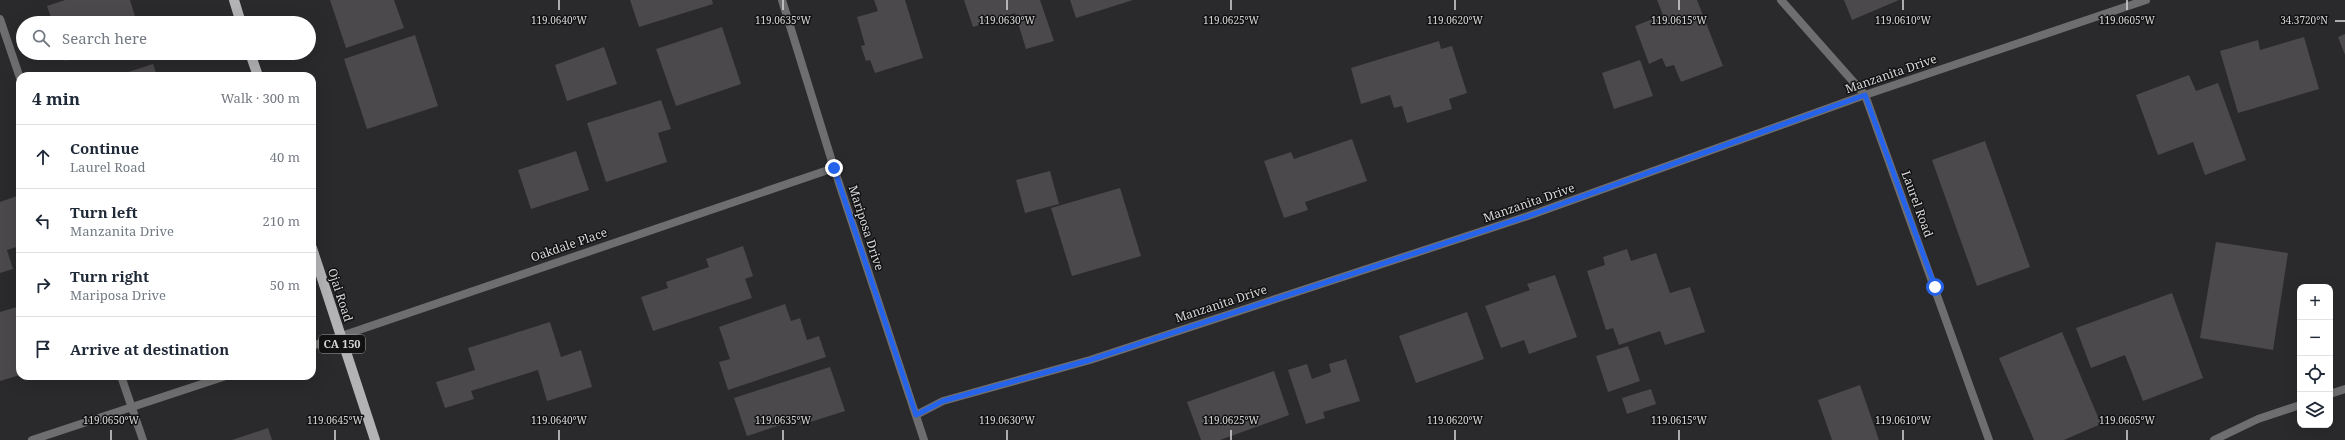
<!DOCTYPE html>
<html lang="en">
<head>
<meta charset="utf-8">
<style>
  body { margin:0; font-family:"Noto Serif",serif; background:#f6f6f7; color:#1f2937 }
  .controls { position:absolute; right:12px; bottom:12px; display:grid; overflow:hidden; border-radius:8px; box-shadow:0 4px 16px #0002 }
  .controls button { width:36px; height:36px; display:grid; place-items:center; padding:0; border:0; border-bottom:1px solid #e0e1e3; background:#fff; color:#1f2937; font:20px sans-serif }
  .stop { position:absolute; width:12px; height:12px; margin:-9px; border:3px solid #2563eb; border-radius:50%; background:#fff }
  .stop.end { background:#2563eb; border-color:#fff; box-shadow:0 1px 4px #0008 }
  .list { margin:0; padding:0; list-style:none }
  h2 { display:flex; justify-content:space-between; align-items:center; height:52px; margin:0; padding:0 16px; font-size:17px }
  h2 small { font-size:13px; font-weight:400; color:#747a83 }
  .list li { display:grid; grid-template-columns:26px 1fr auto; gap:12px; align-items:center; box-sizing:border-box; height:64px; padding:0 16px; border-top:1px solid #e0e1e3 }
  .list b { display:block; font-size:15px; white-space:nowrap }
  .list p { margin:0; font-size:13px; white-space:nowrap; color:#747a83 }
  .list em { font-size:13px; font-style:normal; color:#747a83 }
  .icon { flex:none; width:22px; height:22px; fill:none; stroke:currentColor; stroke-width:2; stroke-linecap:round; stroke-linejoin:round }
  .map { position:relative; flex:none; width:2345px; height:440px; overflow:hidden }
  .search { position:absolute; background:#fff; box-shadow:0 4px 16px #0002; left:16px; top:16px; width:300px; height:44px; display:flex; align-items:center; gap:10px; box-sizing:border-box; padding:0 14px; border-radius:22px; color:#747a83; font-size:15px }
  .panel { position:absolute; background:#fff; box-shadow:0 4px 16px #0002; left:16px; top:72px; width:300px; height:308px; border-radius:12px }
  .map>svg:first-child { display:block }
  .building { fill:#4b494c }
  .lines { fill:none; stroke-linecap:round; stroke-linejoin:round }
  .service { stroke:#6e6d6f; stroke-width:8 }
  .minor { stroke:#6e6d6f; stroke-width:8 }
  .primary { stroke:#b3b2b5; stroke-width:10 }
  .route { stroke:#2563eb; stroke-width:5 }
  .ticks { fill:none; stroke:#d7d6d8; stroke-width:1.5 }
  .labels { text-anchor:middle; stroke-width:3; stroke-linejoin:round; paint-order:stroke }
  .shield { fill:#121213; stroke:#9c9b9d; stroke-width:1 }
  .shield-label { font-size:11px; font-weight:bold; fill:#d7d6d8 }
  .street-label { font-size:12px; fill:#d7d6d8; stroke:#121213 }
  .ticks-label { font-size:10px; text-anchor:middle; fill:#d7d6d8; stroke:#121213; stroke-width:3; stroke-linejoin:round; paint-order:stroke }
</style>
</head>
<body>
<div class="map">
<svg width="2345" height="440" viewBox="0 0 2345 440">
  <rect width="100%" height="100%" fill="#2a292c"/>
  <!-- building -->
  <g class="building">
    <polygon points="65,0 130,0 137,23 53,23 47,6"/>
    <polygon points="330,0 394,0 404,28 346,48"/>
    <polygon points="630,0 712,0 713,4 639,27"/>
    <polygon points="874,0 905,0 923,58 875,73 870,60 866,61 861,46 865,45 857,17 878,11"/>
    <polygon points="964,0 1040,0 1054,41 1026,49 1015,13 973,27"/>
    <polygon points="1070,0 1133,0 1076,18"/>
    <polygon points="1657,0 1697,0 1723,66 1681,82 1674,65 1666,67 1662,58 1649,64 1635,26 1663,15"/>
    <polygon points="1844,0 1899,0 1852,20"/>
    <polygon points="722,27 741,84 676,106 656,49"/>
    <polygon points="2345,34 2345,55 2338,37"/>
    <polygon points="415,35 438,106 367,129 344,59"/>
    <polygon points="2304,37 2319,89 2238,113 2220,51 2258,40 2260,50"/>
    <polygon points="1439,41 1441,49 1452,46 1467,93 1449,99 1452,109 1407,123 1402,106 1394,108 1390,95 1361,104 1351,68"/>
    <polygon points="604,47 617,84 567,101 555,65"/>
    <polygon points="63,53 88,53 65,61"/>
    <polygon points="1640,60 1653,96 1614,109 1602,73"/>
    <polygon points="153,64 157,76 116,76"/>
    <polygon points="2189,75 2196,91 2218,83 2246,160 2205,175 2193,142 2158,155 2136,95"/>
    <polygon points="661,100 671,129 658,133 667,162 606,182 587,123"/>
    <polygon points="1352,139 1367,181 1305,202 1308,210 1284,218 1264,161 1291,152 1294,159"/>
    <polygon points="1985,141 2030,267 1977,286 1932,160"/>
    <polygon points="576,151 589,190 531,209 518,170"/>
    <polygon points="1050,171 1059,204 1025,213 1016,180"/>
    <polygon points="1120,188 1141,256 1072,276 1051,208"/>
    <polygon points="20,195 20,246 7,250 13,269 0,273 0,202"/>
    <polygon points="2216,242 2288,253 2273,350 2200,338"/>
    <polygon points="743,246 753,276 745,279 752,298 653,331 641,297 668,288 666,282 709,267 706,259"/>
    <polygon points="1627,249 1631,261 1656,253 1670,293 1690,287 1705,332 1665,345 1660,331 1619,345 1613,328 1606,330 1587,271 1605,265 1603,257"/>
    <polygon points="1555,275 1577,337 1529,354 1524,340 1501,348 1485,306 1530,290 1527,284"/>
    <polygon points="2172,293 2203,378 2143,401 2125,355 2091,368 2076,328"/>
    <polygon points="785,304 791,321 800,318 807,340 819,336 826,357 728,390 719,362 730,359 719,327"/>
    <polygon points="20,306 20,375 0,381 0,312"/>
    <polygon points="1467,312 1484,359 1416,383 1399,336"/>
    <polygon points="550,322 561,357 581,350 592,387 547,401 538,370 471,391 474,399 445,408 436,382 475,370 468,348"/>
    <polygon points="2062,332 2101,424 2064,440 2034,440 1999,358"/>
    <polygon points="1628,346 1640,381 1608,392 1596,356"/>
    <polygon points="1346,359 1360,401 1323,412 1325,418 1306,424 1288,370 1307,364 1312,379 1331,372 1329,364"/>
    <polygon points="830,367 845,411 801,425 799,419 747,436 734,398"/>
    <polygon points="1274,371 1289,415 1220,440 1201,440 1187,402"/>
    <polygon points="1860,385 1879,440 1832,440 1818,400"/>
    <polygon points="1651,389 1656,404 1627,414 1622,398"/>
    <polygon points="268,428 272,440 232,440"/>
  </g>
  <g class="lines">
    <!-- service -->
    <g class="service">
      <polyline points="0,19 20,78"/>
      <polyline points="121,376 143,440"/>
    </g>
    <!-- minor -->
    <g class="minor">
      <polyline points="782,0 834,168 924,440"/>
      <polyline points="1781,0 1865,95 1989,440"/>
      <polyline points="312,346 834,168"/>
      <polyline points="2330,394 2345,389"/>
      <polyline points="916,415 943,401 1090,360 1528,216 1865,95 2146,0"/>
      <polyline points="32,440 226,376"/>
      <polyline points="2214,440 2258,419 2300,405"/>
    </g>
    <!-- primary -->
    <g class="primary">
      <polyline points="234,0 241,23"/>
      <polyline points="250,53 258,76"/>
      <polyline points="312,248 375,440"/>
    </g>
  </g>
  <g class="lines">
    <!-- route -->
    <polyline class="route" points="834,168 916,415 943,401 1090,360 1528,216 1865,95 1935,287"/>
  </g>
  <!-- ticks -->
  <path class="ticks" d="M559 0V10M783 0V10M1007 0V10M1231 0V10M1455 0V10M1679 0V10M1903 0V10M2127 0V10M2335 21H2345M111 430V440M335 430V440M559 430V440M783 430V440M1007 430V440M1231 430V440M1455 430V440M1679 430V440M1903 430V440M2127 430V440"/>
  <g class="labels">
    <!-- shield labels -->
    <rect class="shield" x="319" y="335" width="46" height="18" rx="3"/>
    <g class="shield-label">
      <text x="342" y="348">CA 150</text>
    </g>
    <!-- street labels -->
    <g class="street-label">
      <text transform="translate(1891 74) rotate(-19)" y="4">Manzanita Drive</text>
      <text transform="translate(1529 203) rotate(-19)" y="4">Manzanita Drive</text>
      <text transform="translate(1917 204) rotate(70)" y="4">Laurel Road</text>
      <text transform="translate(866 228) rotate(72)" y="4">Mariposa Drive</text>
      <text transform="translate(569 245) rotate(-19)" y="4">Oakdale Place</text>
      <text transform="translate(340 295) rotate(72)" y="4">Ojai Road</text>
      <text transform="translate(1221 304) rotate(-18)" y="4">Manzanita Drive</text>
    </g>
  </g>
  <g class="ticks-label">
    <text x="559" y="24">119.0640°W</text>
    <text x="783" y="24">119.0635°W</text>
    <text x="1007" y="24">119.0630°W</text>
    <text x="1231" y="24">119.0625°W</text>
    <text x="1455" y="24">119.0620°W</text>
    <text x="1679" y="24">119.0615°W</text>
    <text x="1903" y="24">119.0610°W</text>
    <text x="2127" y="24">119.0605°W</text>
    <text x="2304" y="24">34.3720°N</text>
    <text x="111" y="424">119.0650°W</text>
    <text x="335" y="424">119.0645°W</text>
    <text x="559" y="424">119.0640°W</text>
    <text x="783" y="424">119.0635°W</text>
    <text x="1007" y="424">119.0630°W</text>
    <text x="1231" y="424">119.0625°W</text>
    <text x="1455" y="424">119.0620°W</text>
    <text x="1679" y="424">119.0615°W</text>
    <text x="1903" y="424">119.0610°W</text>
    <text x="2127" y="424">119.0605°W</text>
  </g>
</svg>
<div class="controls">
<button>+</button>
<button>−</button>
<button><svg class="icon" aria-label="locate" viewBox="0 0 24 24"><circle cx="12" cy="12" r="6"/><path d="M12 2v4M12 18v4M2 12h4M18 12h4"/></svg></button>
<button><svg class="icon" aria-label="layers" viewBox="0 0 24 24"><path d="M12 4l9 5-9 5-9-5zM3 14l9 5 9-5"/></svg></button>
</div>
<div class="stop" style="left:1935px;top:287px"></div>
<div class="stop end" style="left:834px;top:168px"></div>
<div class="search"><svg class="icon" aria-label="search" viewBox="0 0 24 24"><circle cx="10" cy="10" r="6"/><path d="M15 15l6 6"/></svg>Search here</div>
<section class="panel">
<h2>4 min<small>Walk · 300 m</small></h2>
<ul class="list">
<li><svg class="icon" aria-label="ahead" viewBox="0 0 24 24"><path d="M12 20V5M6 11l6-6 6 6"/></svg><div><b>Continue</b><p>Laurel Road</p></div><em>40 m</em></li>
<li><svg class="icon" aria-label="left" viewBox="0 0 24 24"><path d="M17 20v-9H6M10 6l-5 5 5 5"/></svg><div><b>Turn left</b><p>Manzanita Drive</p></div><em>210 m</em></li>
<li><svg class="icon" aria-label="right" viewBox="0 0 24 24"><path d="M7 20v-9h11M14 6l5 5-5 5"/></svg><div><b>Turn right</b><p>Mariposa Drive</p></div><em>50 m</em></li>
<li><svg class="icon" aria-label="arrive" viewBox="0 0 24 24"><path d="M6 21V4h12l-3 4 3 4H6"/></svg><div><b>Arrive at destination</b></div></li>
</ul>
</section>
</div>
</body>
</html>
